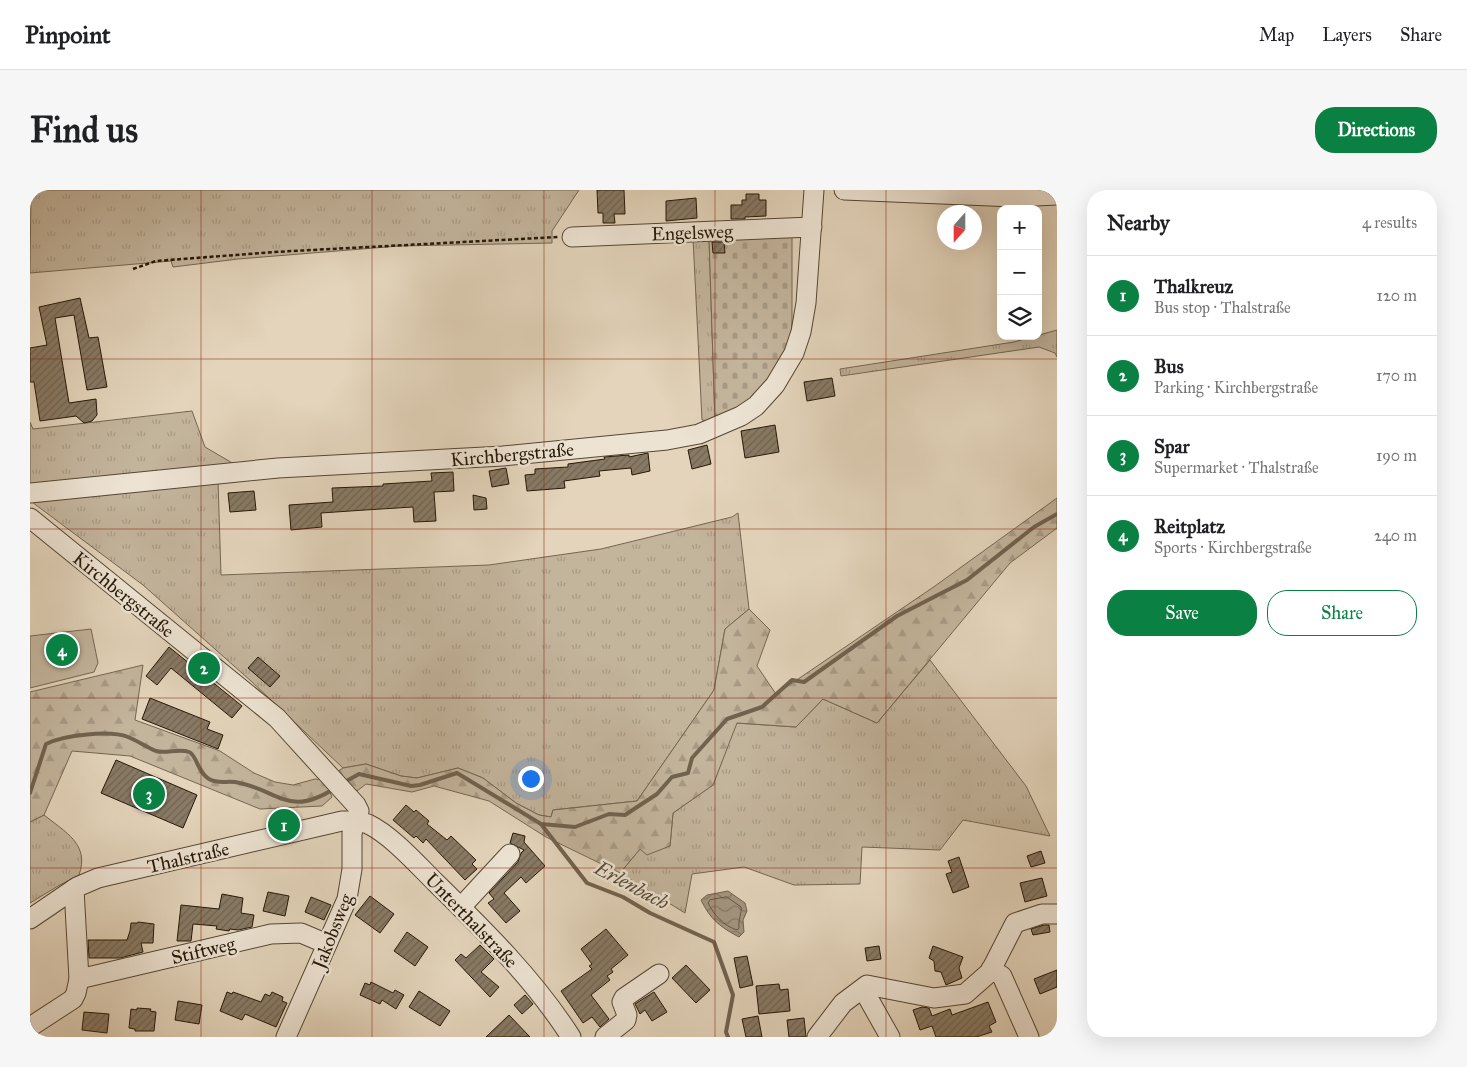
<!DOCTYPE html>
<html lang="en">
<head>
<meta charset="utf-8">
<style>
  body { margin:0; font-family:"IM FELL Great Primer",serif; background:#f6f6f6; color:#202124 }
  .controls { position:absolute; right:15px; top:15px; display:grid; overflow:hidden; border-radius:10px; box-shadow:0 5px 20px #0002 }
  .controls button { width:45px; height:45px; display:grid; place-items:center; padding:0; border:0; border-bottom:1px solid #e0e0e0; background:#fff; color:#202124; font:25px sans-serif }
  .compass { position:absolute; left:907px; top:15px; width:45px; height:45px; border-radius:50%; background:#fff; box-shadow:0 5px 20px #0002; rotate:201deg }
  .you { position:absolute; left:500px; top:588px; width:18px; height:18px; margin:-12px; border:4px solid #fff; border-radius:50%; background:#1a73e8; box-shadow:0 0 0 8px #1a73e833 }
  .badge { display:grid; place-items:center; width:32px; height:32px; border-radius:50%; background:#0b8043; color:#fff; font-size:16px; font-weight:700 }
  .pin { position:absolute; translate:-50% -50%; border:2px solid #fff; box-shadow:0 1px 5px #0006 }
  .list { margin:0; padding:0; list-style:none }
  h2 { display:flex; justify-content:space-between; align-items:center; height:65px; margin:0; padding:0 20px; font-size:21px }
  h2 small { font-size:16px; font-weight:400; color:#757577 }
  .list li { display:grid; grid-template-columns:32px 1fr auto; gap:15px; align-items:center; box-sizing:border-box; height:80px; padding:0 20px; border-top:1px solid #e0e0e0 }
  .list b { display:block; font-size:19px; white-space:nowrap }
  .list p { margin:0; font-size:16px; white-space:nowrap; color:#757577 }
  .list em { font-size:16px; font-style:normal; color:#757577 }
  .actions { display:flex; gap:10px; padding:15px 20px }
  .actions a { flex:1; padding:11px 0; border:1px solid #0b8043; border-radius:20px; text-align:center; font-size:18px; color:#0b8043 }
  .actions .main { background:#0b8043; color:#fff }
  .icon { flex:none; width:28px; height:28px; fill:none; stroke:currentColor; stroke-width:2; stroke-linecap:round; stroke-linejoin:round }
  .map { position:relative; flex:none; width:1027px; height:847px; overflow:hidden; border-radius:20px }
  header { display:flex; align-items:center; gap:30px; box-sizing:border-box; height:70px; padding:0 25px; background:#fff; border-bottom:1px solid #e0e0e0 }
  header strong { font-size:24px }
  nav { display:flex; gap:28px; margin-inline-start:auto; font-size:18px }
  .intro { display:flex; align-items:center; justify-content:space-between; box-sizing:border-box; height:120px; padding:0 30px }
  h1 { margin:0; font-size:35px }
  .button { padding:12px 22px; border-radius:20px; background:#0b8043; color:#fff; font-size:18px; font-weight:700 }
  main { display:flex; gap:30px; padding:0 30px }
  aside { flex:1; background:#fff; border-radius:20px; box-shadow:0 5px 20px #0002 }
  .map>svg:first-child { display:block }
  .grass { fill:url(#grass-tufts); stroke:#746652 }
  .forest { fill:url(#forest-firs); stroke:#746652 }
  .cemetery { fill:url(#cemetery-stones); stroke:#746652 }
  .garden { fill:#c3b49c; stroke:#746652 }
  .water { fill:url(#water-waves); stroke:#71624e }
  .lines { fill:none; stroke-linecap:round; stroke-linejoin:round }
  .shore { stroke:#645642; stroke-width:1 }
  .stream { stroke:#71624e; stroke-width:4 }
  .building { fill:url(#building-hatch); stroke:#261807 }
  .minor-casing { stroke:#554734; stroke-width:21 }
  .path { stroke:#261807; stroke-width:2.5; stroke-dasharray:4 2.5; stroke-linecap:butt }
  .minor { stroke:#ede3d3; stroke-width:19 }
  .grid { fill:none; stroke:#8f2418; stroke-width:1; stroke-opacity:0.55 }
  .labels { text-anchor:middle; stroke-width:5; stroke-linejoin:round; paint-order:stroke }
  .street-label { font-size:19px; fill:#261807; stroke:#ede3d3 }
  .water-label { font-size:20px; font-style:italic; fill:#584a37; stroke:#ede3d3 }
</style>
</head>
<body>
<header>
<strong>Pinpoint</strong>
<nav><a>Map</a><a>Layers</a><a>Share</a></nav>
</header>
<div class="intro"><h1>Find us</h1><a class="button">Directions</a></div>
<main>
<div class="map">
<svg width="1027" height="847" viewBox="0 0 1027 847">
  <defs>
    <pattern id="grass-tufts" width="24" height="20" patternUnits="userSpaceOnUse" patternTransform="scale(1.25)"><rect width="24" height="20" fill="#c3b49c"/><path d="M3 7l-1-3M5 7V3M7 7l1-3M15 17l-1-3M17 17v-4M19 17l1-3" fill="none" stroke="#a79a85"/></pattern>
    <pattern id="forest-firs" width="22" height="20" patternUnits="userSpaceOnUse" patternTransform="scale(1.25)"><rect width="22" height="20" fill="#c3b49c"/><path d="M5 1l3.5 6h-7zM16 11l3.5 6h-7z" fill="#a79a85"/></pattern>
    <pattern id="cemetery-stones" width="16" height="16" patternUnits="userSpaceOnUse" patternTransform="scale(1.25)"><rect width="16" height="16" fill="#c3b49c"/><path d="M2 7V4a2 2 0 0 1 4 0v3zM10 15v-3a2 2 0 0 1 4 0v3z" fill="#a79a85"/></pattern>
    <pattern id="water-waves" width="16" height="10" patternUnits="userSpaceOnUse" patternTransform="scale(1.25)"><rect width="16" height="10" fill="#a3947e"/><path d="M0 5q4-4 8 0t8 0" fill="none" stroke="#857865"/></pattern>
    <pattern id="building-hatch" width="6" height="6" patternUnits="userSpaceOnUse" patternTransform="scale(1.25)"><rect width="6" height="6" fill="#887a65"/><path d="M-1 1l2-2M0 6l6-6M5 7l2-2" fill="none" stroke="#6f6351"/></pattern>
  </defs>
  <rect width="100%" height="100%" fill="#e3d4bb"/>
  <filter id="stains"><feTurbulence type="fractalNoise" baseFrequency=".004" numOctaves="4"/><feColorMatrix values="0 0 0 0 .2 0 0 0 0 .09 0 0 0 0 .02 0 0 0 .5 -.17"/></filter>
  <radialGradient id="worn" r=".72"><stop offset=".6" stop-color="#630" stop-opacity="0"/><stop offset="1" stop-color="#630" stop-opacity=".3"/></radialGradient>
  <!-- grass -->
  <g class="grass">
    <polygon points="1,0 549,0 522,41 522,53 369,56 208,69 143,77 141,71 0,83"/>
    <polygon points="663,48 679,48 685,232 672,230"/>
    <polygon points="1027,140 1027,167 1025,163 1009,157 811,186 810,179 984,152"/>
    <polygon points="162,221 175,257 204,274 0,296 0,232 3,239"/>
    <polygon points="188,290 191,385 459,375 571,359 702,327 708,323 719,419 695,439 684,500 607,611 523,620 521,627 509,625 486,613 453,588 428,578 387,588 371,586 336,574 313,578 222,492 113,395 2,312"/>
    <polygon points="900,470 996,596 1020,646 933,630 910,660 832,657 830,694 764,695 714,677 662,684 655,723 590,683 610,659 640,656 643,623 683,595 706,533 766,537 793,509 847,533"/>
    <path d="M14 625C35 642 60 654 49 685L28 696 0 713V632Z"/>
  </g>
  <!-- forest -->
  <g class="forest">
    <polygon points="1027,308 1027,338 980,373 847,533 793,509 766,537 707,533 683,595 643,623 640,656 617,665 610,659 590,683 516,647 459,611 404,596 382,602 336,594 327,601 305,583 313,578 336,574 371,586 387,588 428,578 453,588 486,613 509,625 521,627 523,620 607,611 684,500 695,439 719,419 740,440 727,476 746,504 905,396"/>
    <polygon points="113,475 105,530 190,561 224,583 245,592 263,595 285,589 295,590 302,607 292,616 230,619 100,566 42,561 14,625 0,632 0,502"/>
  </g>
  <!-- cemetery -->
  <polygon class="cemetery" points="762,46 762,131 760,159 717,218 685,232 679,48"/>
  <!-- garden -->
  <polygon class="garden" points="61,439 68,473 64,482 0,498 0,446"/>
  <!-- water -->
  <path class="water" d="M698 701 715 713 717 721 713 730 714 742 709 747C690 737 680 729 671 710L677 705Z"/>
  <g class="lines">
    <!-- shore -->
    <path class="shore" d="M697 707 711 717C712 722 708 730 709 738L707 740C694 736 684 725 678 713L680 710Z"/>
    <!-- stream -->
    <g class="stream">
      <polyline points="313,593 329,584 381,596 390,595 427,583 511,634 557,693 593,707 620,723 684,752 703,805 696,842 698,847"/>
      <path d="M0 603 16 554C34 545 80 540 98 547 108 551 116 557 126 561 136 564 149 558 159 562 167 565 167 582 179 589 188 594 195 591 205 592 248 599 258 629 305 598"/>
      <polyline points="511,634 545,637 579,624 595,625 627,604 642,587 658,583 662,568 697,529 732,517 762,490 774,492 867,426 937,390 1004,337 1027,324"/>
    </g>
  </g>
  <!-- building -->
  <g class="building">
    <polygon points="567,0 594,0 595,24 584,24 585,33 573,33 573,23 568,23"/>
    <polygon points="716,4 729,4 729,10 736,10 736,26 715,27 715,29 701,29 701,15 712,15 712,10 716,10"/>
    <polygon points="666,8 667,28 636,31 636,11"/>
    <polygon points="682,52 694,52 695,63 683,63"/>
    <polygon points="50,108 59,148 68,147 77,197 57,200 44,125 25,128 39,213 66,209 67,225 62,231 54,233 46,226 10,231 4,192 0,192 0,158 17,155 9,117"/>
    <polygon points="802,188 805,206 777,211 774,192"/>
    <polygon points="745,235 749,262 715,268 711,241"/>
    <polygon points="677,255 681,274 662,279 658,260"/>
    <polygon points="618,263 620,281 602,285 601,278 569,281 570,286 534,291 535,298 497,301 495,285 505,284 505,279 538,277 538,274 575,269 574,267 599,265 599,267"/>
    <polygon points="476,278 479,294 462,297 459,281"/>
    <polygon points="423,282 424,301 404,302 406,331 384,332 383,317 335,320 291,323 292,337 261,340 259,315 303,312 302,298 353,296 353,294 402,291 401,283"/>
    <polygon points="224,301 226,320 200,322 198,303"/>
    <polygon points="443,305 456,308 457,319 444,320"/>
    <polygon points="139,457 212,516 202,528 141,478 127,495 116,486"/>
    <polygon points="228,467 250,486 240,497 218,478"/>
    <polygon points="120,508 180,532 177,539 193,545 188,559 112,529"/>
    <polygon points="86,570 167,605 153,638 71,603"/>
    <polygon points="376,615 384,622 386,620 399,631 397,634 417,650 421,646 446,670 442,674 447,679 435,690 396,649 393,653 386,646 384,648 363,630"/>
    <polygon points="483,643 495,646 494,652 515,676 496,693 491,687 474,703 490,721 476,733 458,713 464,709 459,703 488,672 491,663 494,660 480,653"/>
    <polygon points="1011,661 1015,673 1001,677 997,666"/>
    <polygon points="929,667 939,697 923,703 916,684 922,682 918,671"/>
    <polygon points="1012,688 1017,706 995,712 990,693"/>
    <polygon points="238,702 259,706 255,726 233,721"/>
    <polygon points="192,704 213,708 211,723 224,725 222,737 208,740 200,739 199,741 186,739 187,736 163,734 161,751 147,751 151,715 189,719"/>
    <polygon points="340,706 364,724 350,743 325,725"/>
    <polygon points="281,707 301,715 294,730 275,722"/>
    <polygon points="108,732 124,734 123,753 111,753 113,762 90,768 59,768 58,750 97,750 100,741 101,733 108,733"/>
    <polygon points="1014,735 1019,735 1020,742 1003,745 1001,739"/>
    <polygon points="576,739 598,765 581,779 583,782 577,786 580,790 561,805 579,829 570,837 562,827 553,833 531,801 562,779 559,776 562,774 551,759"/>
    <polygon points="377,742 398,757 385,776 364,761"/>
    <polygon points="450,755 464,769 451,782 469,797 460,807 425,770 431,764 436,768"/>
    <polygon points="849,756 851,769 837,771 835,758"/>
    <polygon points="903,756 933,767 929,778 932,788 916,795 911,782 905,781 904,771 899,768"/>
    <polygon points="717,766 723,795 710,798 704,768"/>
    <polygon points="656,775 680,800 666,813 642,788"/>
    <polygon points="1027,780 1027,797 1010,804 1004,789"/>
    <polygon points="341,792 363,803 365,800 374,805 366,819 352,810 350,814 330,805 335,793 340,795"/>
    <polygon points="749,794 750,800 758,799 760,821 729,824 726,796"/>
    <polygon points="389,801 420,821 410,836 379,817"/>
    <polygon points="197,802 202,804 203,802 231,812 235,804 240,806 242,802 253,807 252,811 257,813 246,837 215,824 212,830 190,821"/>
    <polygon points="624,802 637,822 622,831 615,820 610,824 605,814"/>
    <polygon points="495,805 503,814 492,824 484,815"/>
    <polygon points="148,811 172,815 169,834 145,830"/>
    <polygon points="958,812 966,832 959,836 962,842 946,847 906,847 902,836 890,840 883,820 892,817 899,818 902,826 920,819 922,825"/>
    <polygon points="107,818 121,819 120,821 126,822 124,841 105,841 105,839 99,838 101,819 107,820"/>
    <polygon points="54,822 79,824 77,843 52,840"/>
    <polygon points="479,825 500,847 456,847"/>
    <polygon points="728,826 732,847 716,847 712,829"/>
    <polygon points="774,828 776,847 759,847 757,830"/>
  </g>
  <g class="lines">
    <!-- minor casing -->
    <g class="minor-casing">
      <g id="minor">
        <polyline points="814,0 984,7 1027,5"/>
        <polyline points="542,47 782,37"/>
        <polyline points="0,303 248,278 473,266 637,250 669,244 711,226 726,216 745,195 764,163 771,142 776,113 784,0"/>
        <polyline points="0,328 247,528 326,615 329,621 322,643 322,679 317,709 256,847"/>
        <polyline points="431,717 480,664"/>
        <path d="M0 729 47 697 68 688 312 631C321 631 329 630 338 634 361 645 387 674 405 692 454 740 504 789 541 847"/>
        <polyline points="961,779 972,786 999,847"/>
        <polyline points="49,789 241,744 271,743 297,754"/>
        <polyline points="833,799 860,847"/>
        <polyline points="0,837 43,809 46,803 49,789 44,699"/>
        <polyline points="575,847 596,830 597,825 592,812 594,808 629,784"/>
        <polyline points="787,847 813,813 837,795 904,808 935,804 960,782 985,733 1012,724 1027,724"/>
      </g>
    </g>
    <!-- path -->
    <polyline class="path" points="103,79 126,71 244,62 528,47"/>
    <!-- minor -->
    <use href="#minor" class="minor"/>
  </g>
  <!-- grid -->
  <path class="grid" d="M171 0V847M342 0V847M514 0V847M685 0V847M856 0V847M0 169H1027M0 339H1027M0 508H1027M0 678H1027"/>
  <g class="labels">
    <!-- street labels -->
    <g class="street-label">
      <text transform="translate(662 42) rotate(-2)" y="7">Engelsweg</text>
      <text transform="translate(482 264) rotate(-5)" y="7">Kirchbergstraße</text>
      <text transform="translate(94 404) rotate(39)" y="7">Kirchbergstraße</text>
      <text transform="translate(158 667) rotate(-13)" y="7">Thalstraße</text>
      <text transform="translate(442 730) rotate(46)" y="7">Unterthalstraße</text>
      <text transform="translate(302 741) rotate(-68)" y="7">Jakobsweg</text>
      <text transform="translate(173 760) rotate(-13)" y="7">Stiftweg</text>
    </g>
    <!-- water labels -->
    <g class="water-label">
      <text transform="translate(602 695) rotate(28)" y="7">Erlenbach</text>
    </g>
  </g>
  <rect width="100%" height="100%" filter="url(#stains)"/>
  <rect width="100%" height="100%" fill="url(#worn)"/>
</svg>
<div class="controls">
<button>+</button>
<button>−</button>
<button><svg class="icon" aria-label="layers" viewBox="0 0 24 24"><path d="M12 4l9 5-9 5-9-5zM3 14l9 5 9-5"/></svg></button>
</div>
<svg class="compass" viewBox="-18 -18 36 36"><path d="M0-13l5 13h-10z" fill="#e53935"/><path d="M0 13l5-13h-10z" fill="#757577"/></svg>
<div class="you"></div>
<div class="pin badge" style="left:254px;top:635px">1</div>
<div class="pin badge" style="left:174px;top:478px">2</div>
<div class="pin badge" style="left:119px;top:604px">3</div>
<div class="pin badge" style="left:32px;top:460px">4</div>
</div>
<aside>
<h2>Nearby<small>4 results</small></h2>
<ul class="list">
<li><span class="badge">1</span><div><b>Thalkreuz</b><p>Bus stop · Thalstraße</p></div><em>120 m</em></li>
<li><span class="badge">2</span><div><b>Bus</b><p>Parking · Kirchbergstraße</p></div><em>170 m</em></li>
<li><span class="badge">3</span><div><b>Spar</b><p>Supermarket · Thalstraße</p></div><em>190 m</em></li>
<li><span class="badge">4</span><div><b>Reitplatz</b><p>Sports · Kirchbergstraße</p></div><em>240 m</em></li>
</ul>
<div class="actions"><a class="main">Save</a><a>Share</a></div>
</aside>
</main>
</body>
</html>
